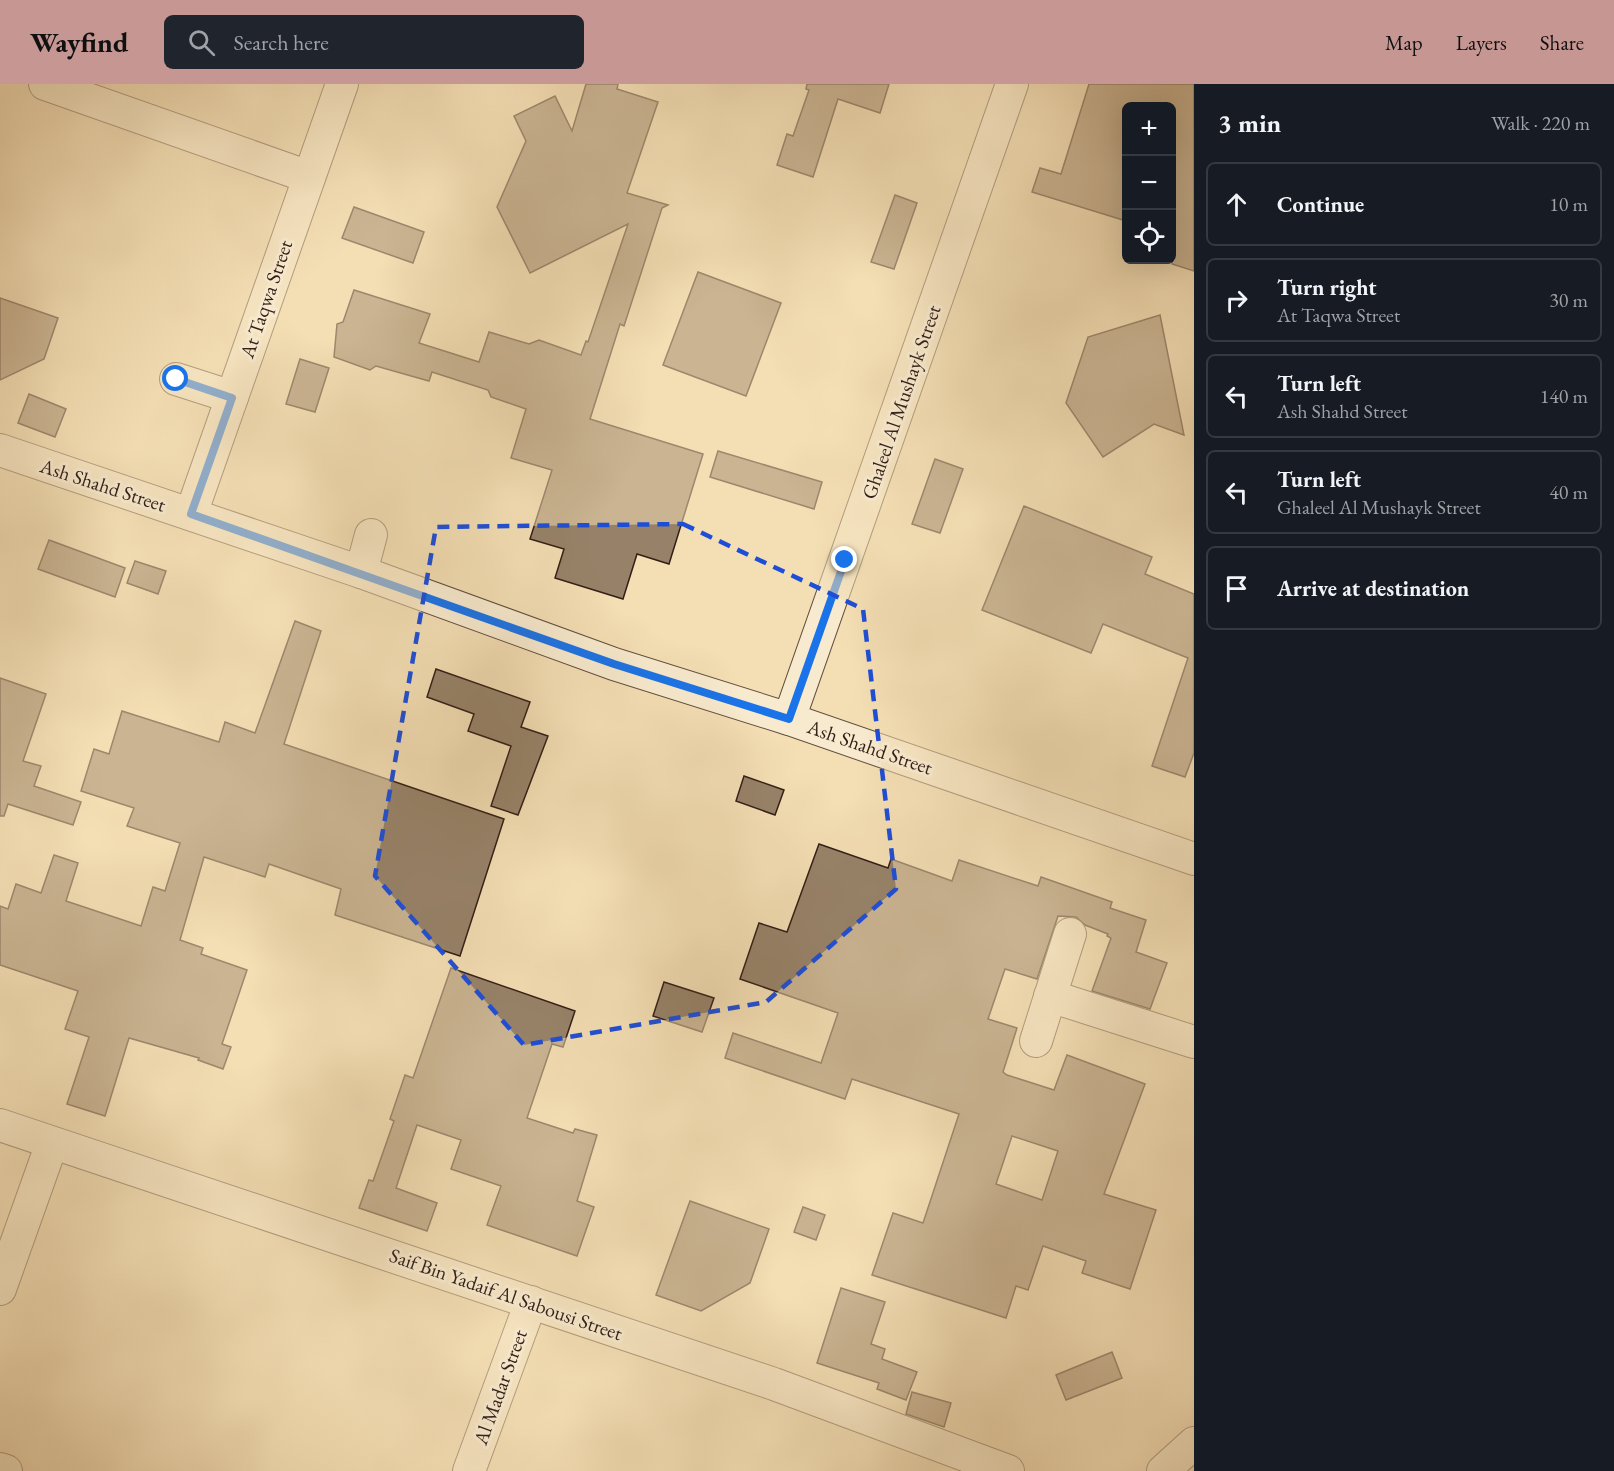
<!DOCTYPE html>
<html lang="en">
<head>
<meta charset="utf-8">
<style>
  body { margin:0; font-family:"EB Garamond",serif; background:#20242c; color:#f1f3f6 }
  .controls { position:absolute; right:18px; top:18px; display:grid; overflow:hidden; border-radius:9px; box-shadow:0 6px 24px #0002 }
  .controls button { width:54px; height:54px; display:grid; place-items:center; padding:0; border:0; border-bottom:2px solid #363941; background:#171b24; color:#f1f3f6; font:30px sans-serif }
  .stop { position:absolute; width:18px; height:18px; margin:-14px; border:4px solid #1a73e8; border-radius:50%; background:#fff }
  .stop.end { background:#1a73e8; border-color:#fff; box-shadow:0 2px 6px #0008 }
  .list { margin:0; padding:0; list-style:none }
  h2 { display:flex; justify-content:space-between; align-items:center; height:78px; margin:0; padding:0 24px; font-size:26px }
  h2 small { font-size:20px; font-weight:400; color:#9ea1a6 }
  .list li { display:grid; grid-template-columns:39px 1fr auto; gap:18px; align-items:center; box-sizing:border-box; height:84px; margin:0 12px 12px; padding:0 12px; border:2px solid #363941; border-radius:9px }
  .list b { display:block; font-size:22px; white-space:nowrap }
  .list p { margin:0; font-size:20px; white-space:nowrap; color:#9ea1a6 }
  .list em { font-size:20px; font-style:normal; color:#9ea1a6 }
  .icon { flex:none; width:33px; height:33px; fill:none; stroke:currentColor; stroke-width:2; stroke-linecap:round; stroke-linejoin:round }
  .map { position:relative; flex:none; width:1194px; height:1387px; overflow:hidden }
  header { display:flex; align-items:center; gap:36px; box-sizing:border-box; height:84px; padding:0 30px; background:#c59692; color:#111 }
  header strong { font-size:28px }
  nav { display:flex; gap:33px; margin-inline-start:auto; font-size:21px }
  .search { width:420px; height:54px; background:#20242c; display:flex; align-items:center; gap:15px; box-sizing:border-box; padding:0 21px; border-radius:9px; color:#9ea1a6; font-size:22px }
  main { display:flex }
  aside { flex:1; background:#171b24 }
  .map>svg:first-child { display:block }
  .building { fill:#978269; stroke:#331f18; stroke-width:1.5; fill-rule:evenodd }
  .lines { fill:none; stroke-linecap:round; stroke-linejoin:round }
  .minor-casing { stroke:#634f3f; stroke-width:34 }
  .minor { stroke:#f8eace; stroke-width:32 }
  .route { stroke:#1a73e8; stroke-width:8 }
  .marked { fill:none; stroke:#1d4ed8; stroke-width:4.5; stroke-dasharray:12 8; stroke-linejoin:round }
  .labels { text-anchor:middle; stroke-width:6; stroke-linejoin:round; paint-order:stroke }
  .street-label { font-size:20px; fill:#331f18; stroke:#f8eace }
</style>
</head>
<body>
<header>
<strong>Wayfind</strong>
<div class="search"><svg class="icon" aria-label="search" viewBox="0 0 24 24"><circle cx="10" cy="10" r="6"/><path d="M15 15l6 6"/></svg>Search here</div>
<nav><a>Map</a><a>Layers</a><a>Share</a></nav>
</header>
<main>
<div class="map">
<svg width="1194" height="1387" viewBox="0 0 1194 1387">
  <rect width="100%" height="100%" fill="#f4deb4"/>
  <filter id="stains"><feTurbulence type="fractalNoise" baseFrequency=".00333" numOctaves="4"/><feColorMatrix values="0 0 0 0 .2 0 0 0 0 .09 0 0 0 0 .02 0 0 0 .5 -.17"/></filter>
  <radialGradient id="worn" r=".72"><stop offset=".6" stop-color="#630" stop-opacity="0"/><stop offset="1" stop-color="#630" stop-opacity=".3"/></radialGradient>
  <!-- building -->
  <g class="building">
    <polygon points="586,0 618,0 617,5 658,18 627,109 668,121 662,124 624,242 620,240 590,335 703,370 669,480 637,470 623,515 555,494 564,465 530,455 552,386 511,374 526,325 491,313 488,306 432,288 429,297 376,282 370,286 334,273 337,240 343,238 354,206 430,230 419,259 479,278 489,248 529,260 539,256 581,271 586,257 588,258 628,140 530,189 497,123 526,57 514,32 555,12 572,47"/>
    <polygon points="807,0 889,0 880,29 838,15 813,93 777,81 787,50 793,52 809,6 806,5"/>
    <polygon points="1089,0 1194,0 1194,187 1172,180 1172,22 1126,22 1126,137 1032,108 1040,84 1061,90"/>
    <polygon points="895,111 917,119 894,185 871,178"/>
    <polygon points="354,123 424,148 413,179 342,154"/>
    <polygon points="698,188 781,219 746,312 663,281"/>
    <polygon points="0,214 58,234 44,275 0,296"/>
    <polygon points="1160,231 1184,351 1154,340 1103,373 1066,319 1088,253"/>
    <polygon points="300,275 329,284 315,328 286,320"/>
    <polygon points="29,310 66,325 55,353 18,339"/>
    <polygon points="718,367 822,398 814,425 710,393"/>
    <polygon points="935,375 963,385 940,449 912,440"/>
    <polygon points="1024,422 1152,473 1145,490 1194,510 1194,669 1185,693 1152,682 1188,574 1103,540 1091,569 982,526"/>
    <polygon points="49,456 125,484 115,513 38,485"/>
    <polygon points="135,477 166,487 158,510 127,499"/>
    <polygon points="295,537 321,547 284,660 504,735 460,872 335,831 341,805 269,780 265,793 204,773 180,856 203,864 201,870 247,886 222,960 231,963 223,985 198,976 199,974 129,954 105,1032 67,1020 89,953 65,945 78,907 0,881 0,822 8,825 16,800 41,809 54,771 78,779 66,817 141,842 153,803 165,807 180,759 127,742 134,724 81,707 94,665 109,670 122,627 219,658 225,638 255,649"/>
    <polygon points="436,585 530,618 521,643 548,652 518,731 491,722 511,662 468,647 474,630 427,613"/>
    <polygon points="0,594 46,610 23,677 41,682 34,702 81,718 73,741 8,720 4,732 0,732"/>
    <polygon points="744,692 784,706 775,731 736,717"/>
    <path d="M819 760 888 784 891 775 952 797 959 776 1038 802 1041 793 1112 818 1110 824 1146 836 1136 868 1167 879 1150 925 1092 907 1111 854 1107 852 1108 850 1085 841 1076 833 1058 832 1037 895 1005 885 988 935 1017 944 1003 988 1007 991 1054 1006 1067 971 1145 1000 1104 1110 1156 1126 1130 1205 1082 1189 1086 1177 1043 1162 1028 1206 1016 1202 1006 1234 872 1191 893 1129 923 1139 959 1030 852 995 845 1015 725 974 733 949 821 979 838 929 740 895 759 839 787 848ZM1012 1052 1058 1067 1042 1116 996 1100Z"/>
    <polygon points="451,884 575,927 563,963 552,960 527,1034 573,1049 575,1045 597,1051 577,1117 594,1123 577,1172 487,1141 501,1102 451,1085 461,1056 417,1041 396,1104 437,1119 427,1147 359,1124 369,1096 373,1097 394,1037 390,1035 405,991 413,994"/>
    <polygon points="664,898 714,914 702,948 653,932"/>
    <polygon points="690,1117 769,1145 750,1199 701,1227 656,1211"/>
    <polygon points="803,1123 825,1131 816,1156 794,1148"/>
    <polygon points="841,1204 885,1218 871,1260 885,1265 882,1275 917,1288 906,1316 877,1305 879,1299 817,1279"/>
    <polygon points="1112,1268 1122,1294 1066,1316 1056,1291"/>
    <polygon points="912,1308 951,1319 944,1343 906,1330"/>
  </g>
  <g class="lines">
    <!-- minor casing -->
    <g class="minor-casing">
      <g id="minor">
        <polyline points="45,0 309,93"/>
        <polyline points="176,295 232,313"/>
        <polyline points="0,366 361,488 614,580 789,635 1194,775"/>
        <polyline points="191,430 342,0"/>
        <polyline points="361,488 371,451"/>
        <polyline points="789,635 1012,0"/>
        <polyline points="1050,912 1194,958"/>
        <polyline points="1036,957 1070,850"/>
        <polyline points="0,1041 774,1300 1008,1387"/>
        <polyline points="0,1205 52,1059"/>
        <polyline points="0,1385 6,1387"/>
        <polyline points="469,1387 531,1218"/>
        <polyline points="1163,1387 1194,1359"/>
      </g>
    </g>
    <!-- minor -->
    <use href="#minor" class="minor"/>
  </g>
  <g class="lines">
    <!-- route -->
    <polyline class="route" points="176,295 232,314 191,430 614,580 789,635 845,476"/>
  </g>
  <!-- marked area -->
  <path d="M0 0H1194V1387H0ZM683 440 863 525 896 805 766 918 524 961 375 792 436 443Z" fill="#f4deb4" fill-opacity=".55" fill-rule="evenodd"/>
  <path class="marked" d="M683 440 863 525 896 805 766 918 524 961 375 792 436 443Z"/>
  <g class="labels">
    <!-- street labels -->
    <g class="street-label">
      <text transform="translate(266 215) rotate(-71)" y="7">At Taqwa Street</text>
      <text transform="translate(901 318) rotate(-71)" y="7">Ghaleel Al Mushayk Street</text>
      <text transform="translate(103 401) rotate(18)" y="7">Ash Shahd Street</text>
      <text transform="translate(870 663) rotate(19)" y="7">Ash Shahd Street</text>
      <text transform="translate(506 1210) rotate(19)" y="7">Saif Bin Yadaif Al Sabousi Street</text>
      <text transform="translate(500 1303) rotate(-70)" y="7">Al Madar Street</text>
    </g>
  </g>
  <rect width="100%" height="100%" filter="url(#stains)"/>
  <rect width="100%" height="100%" fill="url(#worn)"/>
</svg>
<div class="controls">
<button>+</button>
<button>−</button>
<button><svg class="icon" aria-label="locate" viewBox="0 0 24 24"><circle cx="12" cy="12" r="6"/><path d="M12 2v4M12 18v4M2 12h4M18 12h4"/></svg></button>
</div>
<div class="stop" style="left:176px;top:295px"></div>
<div class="stop end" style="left:845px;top:476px"></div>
</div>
<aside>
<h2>3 min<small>Walk · 220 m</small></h2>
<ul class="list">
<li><svg class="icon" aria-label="ahead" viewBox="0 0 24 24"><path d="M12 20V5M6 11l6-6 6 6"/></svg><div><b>Continue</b></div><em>10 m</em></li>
<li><svg class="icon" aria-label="right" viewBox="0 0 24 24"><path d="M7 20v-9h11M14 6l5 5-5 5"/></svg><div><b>Turn right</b><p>At Taqwa Street</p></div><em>30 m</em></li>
<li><svg class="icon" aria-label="left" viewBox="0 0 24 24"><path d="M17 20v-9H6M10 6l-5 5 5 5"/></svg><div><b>Turn left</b><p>Ash Shahd Street</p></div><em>140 m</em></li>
<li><svg class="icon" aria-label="left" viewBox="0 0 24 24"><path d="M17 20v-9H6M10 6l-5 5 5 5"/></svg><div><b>Turn left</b><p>Ghaleel Al Mushayk Street</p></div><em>40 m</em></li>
<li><svg class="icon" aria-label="arrive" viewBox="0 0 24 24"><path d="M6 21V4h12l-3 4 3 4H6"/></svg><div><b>Arrive at destination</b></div></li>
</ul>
</aside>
</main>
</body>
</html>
